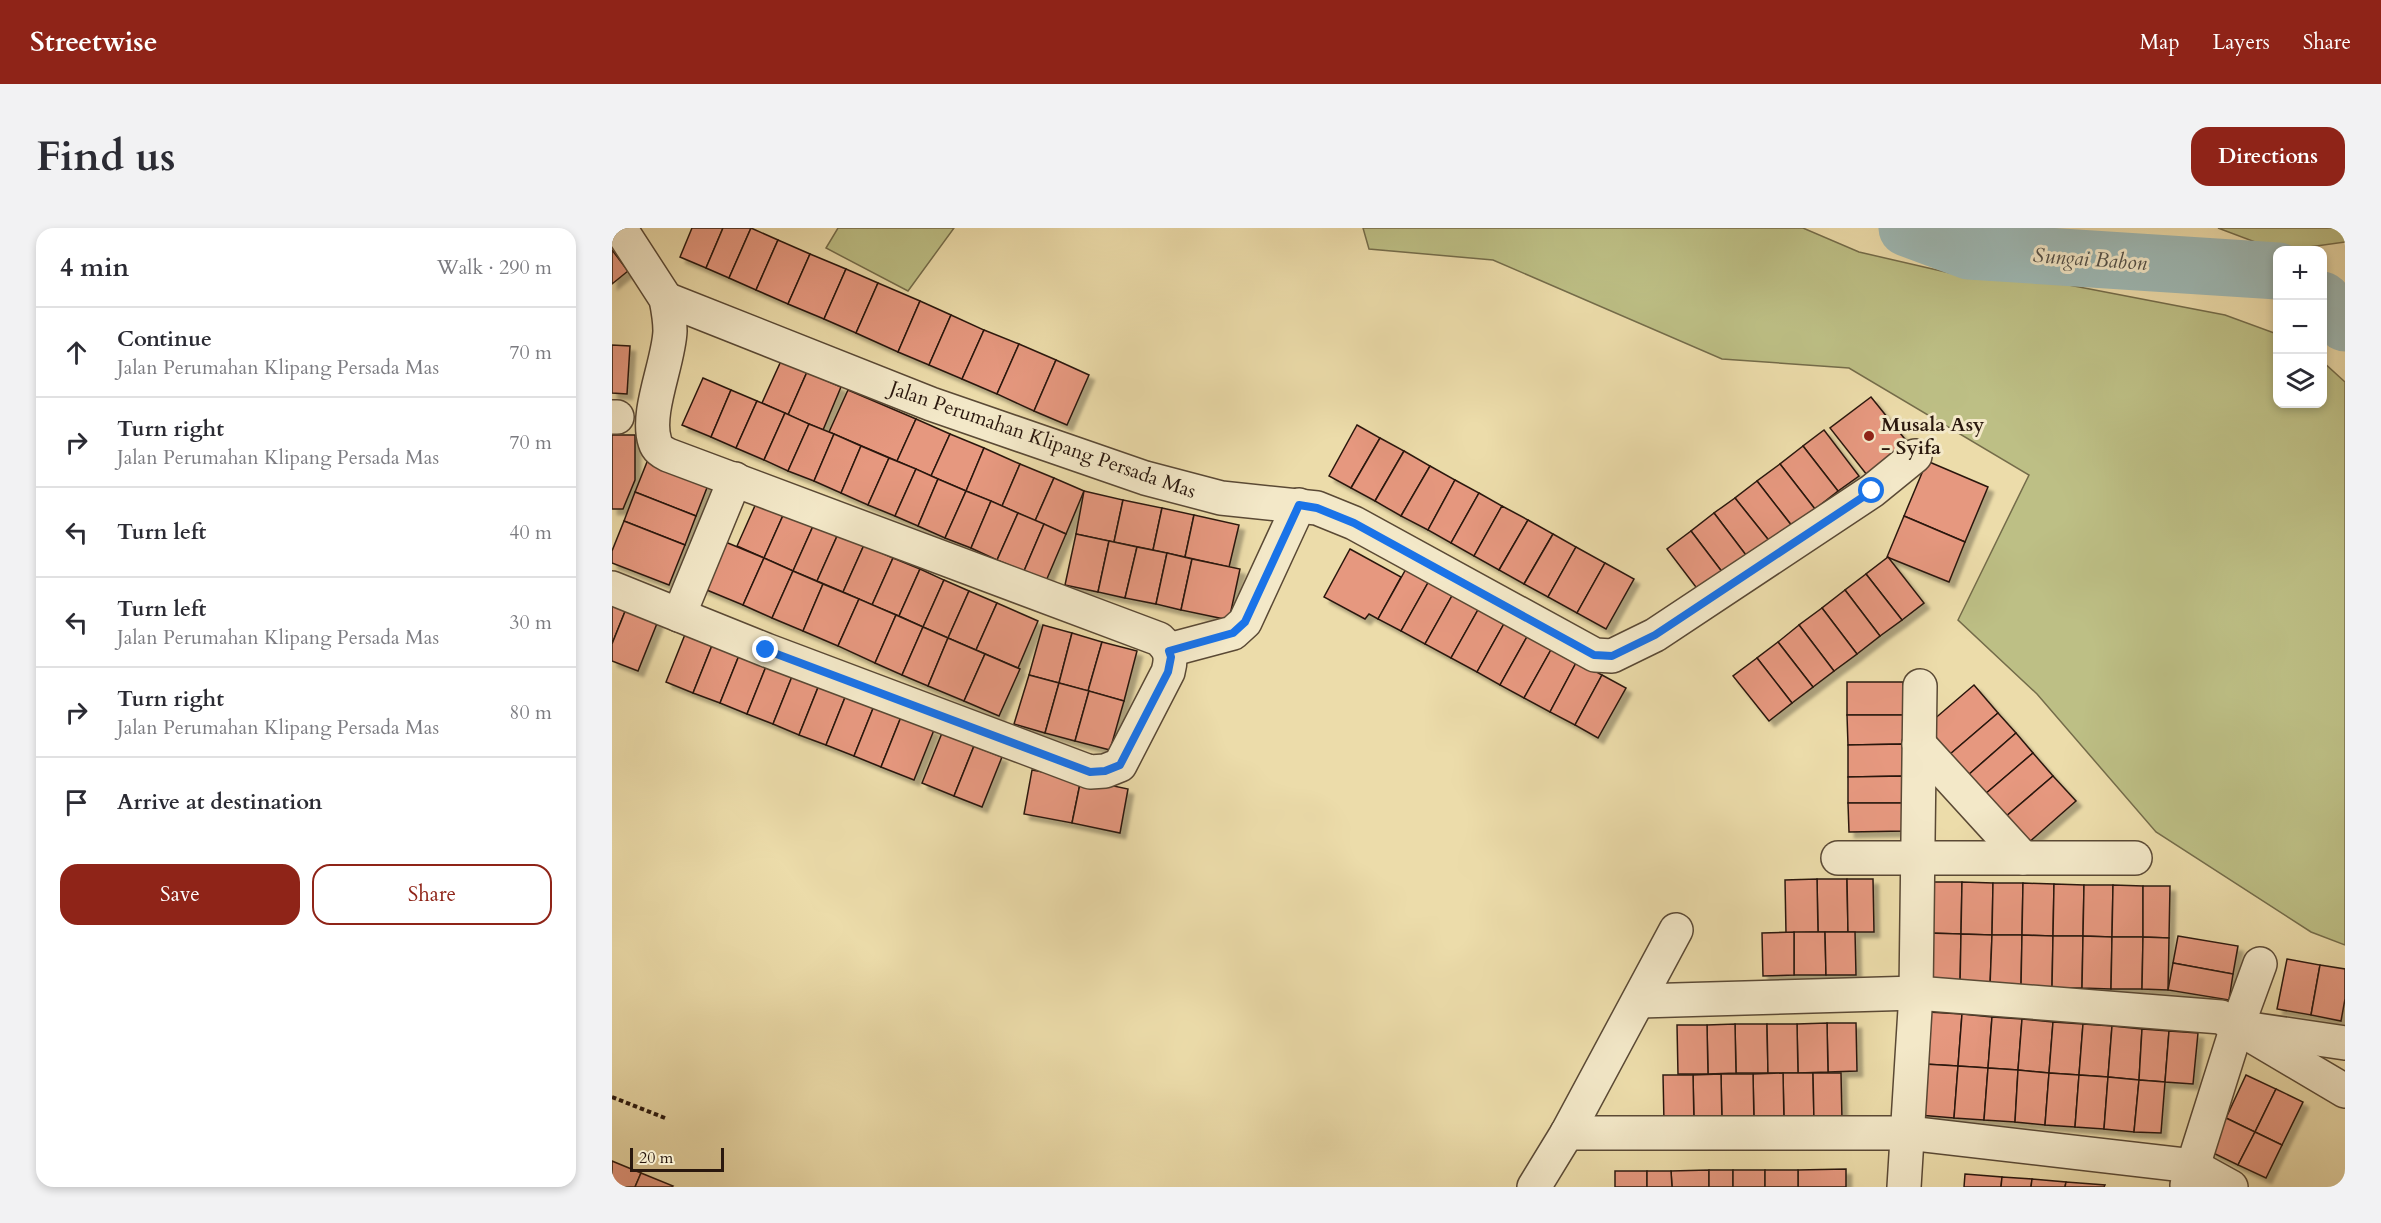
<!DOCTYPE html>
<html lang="en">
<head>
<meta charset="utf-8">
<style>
  body { margin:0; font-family:Cardo,serif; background:#f2f2f3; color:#2b2b33 }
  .controls { position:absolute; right:18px; top:18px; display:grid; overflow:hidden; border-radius:12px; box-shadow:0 3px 9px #0003 }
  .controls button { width:54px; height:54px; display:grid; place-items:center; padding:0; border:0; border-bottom:2px solid #e1e1e2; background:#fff; color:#2b2b33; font:30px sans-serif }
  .scale { position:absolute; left:18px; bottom:15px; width:94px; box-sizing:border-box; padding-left:6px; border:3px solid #2a180e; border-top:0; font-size:16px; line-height:21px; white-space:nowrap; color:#2a180e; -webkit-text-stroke:4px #f3e8c8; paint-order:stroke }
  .stop { position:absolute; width:18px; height:18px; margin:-14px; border:4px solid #1a73e8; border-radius:50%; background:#fff }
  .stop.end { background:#1a73e8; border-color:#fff; box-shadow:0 2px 6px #0008 }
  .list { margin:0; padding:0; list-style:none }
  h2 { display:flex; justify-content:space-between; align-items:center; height:78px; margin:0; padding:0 24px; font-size:26px }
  h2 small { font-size:20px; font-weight:400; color:#7c7c81 }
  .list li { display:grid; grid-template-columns:39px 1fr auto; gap:18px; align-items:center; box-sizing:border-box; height:90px; padding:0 24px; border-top:2px solid #e1e1e2 }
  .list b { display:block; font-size:22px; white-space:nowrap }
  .list p { margin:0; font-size:20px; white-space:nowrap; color:#7c7c81 }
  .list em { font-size:20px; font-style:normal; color:#7c7c81 }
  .actions { display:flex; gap:12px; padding:18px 24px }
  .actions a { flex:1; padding:14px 0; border:2px solid #8f2418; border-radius:18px; text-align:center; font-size:21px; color:#8f2418 }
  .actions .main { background:#8f2418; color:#fff }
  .icon { flex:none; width:33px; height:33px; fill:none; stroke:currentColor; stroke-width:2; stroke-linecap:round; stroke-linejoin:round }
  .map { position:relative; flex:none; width:1733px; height:959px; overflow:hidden; border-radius:18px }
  header { display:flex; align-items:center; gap:36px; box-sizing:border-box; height:84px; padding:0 30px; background:#8f2418; color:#fff }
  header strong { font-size:28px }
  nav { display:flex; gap:33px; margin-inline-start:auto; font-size:21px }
  .intro { display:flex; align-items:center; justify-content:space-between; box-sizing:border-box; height:144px; padding:0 36px }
  h1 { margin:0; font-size:42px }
  .button { padding:15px 27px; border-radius:18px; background:#8f2418; color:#fff; font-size:21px; font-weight:700 }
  main { display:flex; gap:36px; padding:0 36px }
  aside { flex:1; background:#fff; border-radius:18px; box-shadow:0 3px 9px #0003 }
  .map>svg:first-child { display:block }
  .green { fill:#bdbf85; stroke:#746c4a; stroke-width:1.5 }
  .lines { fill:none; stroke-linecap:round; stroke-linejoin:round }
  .river { stroke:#9eb9b5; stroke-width:57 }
  .building { fill:#e6987f; stroke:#2a180e; stroke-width:1.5; filter:url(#shadow) }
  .minor-casing { stroke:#5a4935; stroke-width:36 }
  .path { stroke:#2a180e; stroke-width:4; stroke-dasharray:4.5 3; stroke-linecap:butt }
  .minor { stroke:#f3e8c8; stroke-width:33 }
  .route { stroke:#1a73e8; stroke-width:8 }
  .poi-dot { fill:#8f2418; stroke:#f3e8c8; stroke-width:2 }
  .labels { text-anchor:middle; stroke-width:6; stroke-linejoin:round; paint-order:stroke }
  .poi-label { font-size:20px; font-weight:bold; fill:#2a180e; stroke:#f3e8c8; text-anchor:start }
  .street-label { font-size:20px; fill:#2a180e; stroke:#f3e8c8 }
  .water-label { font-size:21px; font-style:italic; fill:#535048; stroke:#f3e8c8 }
</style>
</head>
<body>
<header>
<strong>Streetwise</strong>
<nav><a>Map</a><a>Layers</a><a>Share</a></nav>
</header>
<div class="intro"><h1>Find us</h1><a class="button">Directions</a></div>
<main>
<aside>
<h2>4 min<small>Walk · 290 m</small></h2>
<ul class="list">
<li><svg class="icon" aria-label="ahead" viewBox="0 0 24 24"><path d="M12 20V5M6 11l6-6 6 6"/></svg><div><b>Continue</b><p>Jalan Perumahan Klipang Persada Mas</p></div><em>70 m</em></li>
<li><svg class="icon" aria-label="right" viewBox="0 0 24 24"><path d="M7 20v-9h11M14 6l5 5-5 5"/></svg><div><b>Turn right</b><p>Jalan Perumahan Klipang Persada Mas</p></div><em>70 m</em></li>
<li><svg class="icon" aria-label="left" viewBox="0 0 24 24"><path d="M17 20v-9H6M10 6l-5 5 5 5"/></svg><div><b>Turn left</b></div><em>40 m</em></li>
<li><svg class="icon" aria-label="left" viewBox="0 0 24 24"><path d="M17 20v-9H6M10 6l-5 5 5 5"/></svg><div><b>Turn left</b><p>Jalan Perumahan Klipang Persada Mas</p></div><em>30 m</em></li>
<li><svg class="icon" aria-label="right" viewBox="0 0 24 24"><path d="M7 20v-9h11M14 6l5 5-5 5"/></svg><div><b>Turn right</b><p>Jalan Perumahan Klipang Persada Mas</p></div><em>80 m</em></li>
<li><svg class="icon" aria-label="arrive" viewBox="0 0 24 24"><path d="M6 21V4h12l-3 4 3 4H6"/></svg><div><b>Arrive at destination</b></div></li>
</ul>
<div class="actions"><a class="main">Save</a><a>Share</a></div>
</aside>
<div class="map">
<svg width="1733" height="959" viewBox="0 0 1733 959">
  <defs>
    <filter id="shadow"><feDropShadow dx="5.5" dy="5.5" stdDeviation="1.5" flood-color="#0004"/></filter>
  </defs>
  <rect width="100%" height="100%" fill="#ecdcaa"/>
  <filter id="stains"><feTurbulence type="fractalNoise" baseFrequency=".00333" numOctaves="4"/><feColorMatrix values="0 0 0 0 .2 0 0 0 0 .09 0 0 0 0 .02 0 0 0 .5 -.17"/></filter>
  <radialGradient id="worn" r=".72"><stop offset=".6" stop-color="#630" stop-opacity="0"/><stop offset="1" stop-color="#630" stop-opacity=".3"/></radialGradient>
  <!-- green -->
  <g class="green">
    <polygon points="226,0 342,0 296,63 214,20"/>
    <polygon points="751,0 1191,0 1247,24 1338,45 1403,53 1436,53 1613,87 1665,106 1666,176 1710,176 1711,134 1733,154 1733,717 1699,704 1544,604 1425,466 1346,392 1417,247 1237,140 1110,131 881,32 757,21"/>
    <polygon points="1606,0 1733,0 1733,14 1690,20 1659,20"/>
  </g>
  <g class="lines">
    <!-- river -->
    <g class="river">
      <polyline points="1295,0 1357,23 1666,43"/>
      <polyline points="1710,72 1733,95"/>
    </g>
  </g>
  <!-- building -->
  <g class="building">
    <polygon points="80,0 111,0 94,40 68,29"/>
    <polygon points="111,0 139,0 117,50 94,40"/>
    <polygon points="139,0 166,12 144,62 117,50"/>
    <polygon points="166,12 198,26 176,76 144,62"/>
    <polygon points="0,22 16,43 0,56"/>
    <polygon points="198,26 234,41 212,91 176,76"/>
    <polygon points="234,41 266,55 244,105 212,91"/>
    <polygon points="266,55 308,73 286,124 244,105"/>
    <polygon points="308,73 339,87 317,137 286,124"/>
    <polygon points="339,87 372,102 350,151 317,137"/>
    <polygon points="372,102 407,116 385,166 350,151"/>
    <polygon points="407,116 444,132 422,183 385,166"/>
    <polygon points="0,117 18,118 15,166 0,165"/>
    <polygon points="444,132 477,147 455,197 422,183"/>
    <polygon points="169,133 195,144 176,187 150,175"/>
    <polygon points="195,144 229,159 211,202 176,187"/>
    <polygon points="91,150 119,162 99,209 70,197"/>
    <polygon points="119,162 145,173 124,220 99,209"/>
    <polygon points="236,162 304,191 285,233 217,204"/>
    <polygon points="1259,169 1296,215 1255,247 1218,200"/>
    <polygon points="145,173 173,185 152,232 124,220"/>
    <polygon points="173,185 197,196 176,243 152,232"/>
    <polygon points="304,191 338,206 319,248 285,233"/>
    <polygon points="197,196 222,206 202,253 176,243"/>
    <polygon points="745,197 768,210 739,260 717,248"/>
    <polygon points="1212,202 1247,248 1226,263 1191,218"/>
    <polygon points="222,206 249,218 229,265 202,253"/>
    <polygon points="338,206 372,220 354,263 319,248"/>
    <polygon points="0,207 23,207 23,252 11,281 0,281"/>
    <polygon points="768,210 792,223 763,273 739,260"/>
    <polygon points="249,218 277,230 256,277 229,265"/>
    <polygon points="1191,218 1226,263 1203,281 1168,236"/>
    <polygon points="372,220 408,236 390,278 354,263"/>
    <polygon points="792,223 818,238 789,288 763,273"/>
    <polygon points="37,229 98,252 84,288 23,264"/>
    <polygon points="277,230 304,241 283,288 256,277"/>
    <polygon points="1315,233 1376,259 1353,314 1292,288"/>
    <polygon points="408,236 442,250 423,293 390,278"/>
    <polygon points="1168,236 1203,281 1180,298 1145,253"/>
    <polygon points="818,238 843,252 816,302 789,288"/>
    <polygon points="304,241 326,251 306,298 283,288"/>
    <polygon points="442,250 472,263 454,306 423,293"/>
    <polygon points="326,251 354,263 333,310 306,298"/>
    <polygon points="843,252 867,265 839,315 816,302"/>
    <polygon points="1145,253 1180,298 1159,315 1123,270"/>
    <polygon points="354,263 379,273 359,320 333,310"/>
    <polygon points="472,263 511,272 502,314 464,306"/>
    <polygon points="23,264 84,288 73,317 12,293"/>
    <polygon points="867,265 890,278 862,328 839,315"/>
    <polygon points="1123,270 1159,315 1137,331 1102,285"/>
    <polygon points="146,271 173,283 152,330 125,318"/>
    <polygon points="511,272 550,280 541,322 502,314"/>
    <polygon points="379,273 406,285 385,332 359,320"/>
    <polygon points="890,278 916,292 887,342 862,328"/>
    <polygon points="550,280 582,287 573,329 541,322"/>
    <polygon points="173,283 202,296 181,343 152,330"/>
    <polygon points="406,285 432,296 412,343 385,332"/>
    <polygon points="1102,285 1137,331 1114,349 1079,303"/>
    <polygon points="582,287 627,297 617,339 573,329"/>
    <polygon points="1292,288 1353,314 1337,354 1275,329"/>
    <polygon points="916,292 941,306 912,356 887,342"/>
    <polygon points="12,293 73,317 57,357 0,335 0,323"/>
    <polygon points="202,296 226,306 205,353 181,343"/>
    <polygon points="432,296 454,306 434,353 412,343"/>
    <polygon points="1079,303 1114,349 1090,367 1055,321"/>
    <polygon points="226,306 252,317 231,364 205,353"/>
    <polygon points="464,306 497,313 486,364 453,357"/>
    <polygon points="941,306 964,319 936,369 912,356"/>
    <polygon points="111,313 152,330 131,377 90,360"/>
    <polygon points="497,313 525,319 513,370 486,364"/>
    <polygon points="252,317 281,330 260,377 231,364"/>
    <polygon points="525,319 555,325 544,376 513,370"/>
    <polygon points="964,319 993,335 965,385 936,369"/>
    <polygon points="738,321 789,349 766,391 757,386 753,391 712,369"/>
    <polygon points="555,325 580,331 569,382 544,376"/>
    <polygon points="1276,329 1312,375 1290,392 1254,346"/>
    <polygon points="152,330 181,343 160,390 131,377"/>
    <polygon points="281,330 308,341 287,388 260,377"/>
    <polygon points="580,331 628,341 617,392 569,382"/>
    <polygon points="993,335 1022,351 994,401 965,385"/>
    <polygon points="308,341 332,352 311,399 287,388"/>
    <polygon points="794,341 817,353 789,403 766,391"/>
    <polygon points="181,343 211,356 191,403 160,390"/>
    <polygon points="1254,346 1290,392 1268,408 1233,362"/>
    <polygon points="332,352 357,363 336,410 311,399"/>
    <polygon points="817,353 841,366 813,416 789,403"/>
    <polygon points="211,356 247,371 226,418 191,403"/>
    <polygon points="1233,362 1268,408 1245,426 1210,380"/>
    <polygon points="357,363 385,375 364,422 336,410"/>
    <polygon points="841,366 867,380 839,430 813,416"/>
    <polygon points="247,371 284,387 263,435 226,418"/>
    <polygon points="0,375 14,381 0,416"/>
    <polygon points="385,375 426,393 406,440 364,422"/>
    <polygon points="867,380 893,394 865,444 839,430"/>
    <polygon points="1210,380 1245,426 1222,443 1187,397"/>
    <polygon points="14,381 46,393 26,443 0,433 0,416"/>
    <polygon points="284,387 311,399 290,447 263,435"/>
    <polygon points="893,394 916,407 888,457 865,444"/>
    <polygon points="431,397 460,405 447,455 417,447"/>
    <polygon points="1187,397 1222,443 1201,459 1166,414"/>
    <polygon points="311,399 336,410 316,458 290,447"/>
    <polygon points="74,404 101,415 81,465 54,454"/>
    <polygon points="460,405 490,414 476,463 447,455"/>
    <polygon points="916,407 940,420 912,470 888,457"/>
    <polygon points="336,410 373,426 352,473 316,458"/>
    <polygon points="490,414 525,423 512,473 476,463"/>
    <polygon points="1166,414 1201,459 1180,475 1145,430"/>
    <polygon points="101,415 128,425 108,475 81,465"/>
    <polygon points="940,420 965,433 938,484 912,470"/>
    <polygon points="128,425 155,436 135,486 108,475"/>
    <polygon points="373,426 408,441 387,488 352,473"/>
    <polygon points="1145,430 1180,475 1157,493 1121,448"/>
    <polygon points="965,433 990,447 963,497 938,484"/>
    <polygon points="155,436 181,446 161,496 135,486"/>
    <polygon points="181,446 207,457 187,507 161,496"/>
    <polygon points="417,447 447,455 433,505 402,496"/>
    <polygon points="990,447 1014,460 986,510 963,497"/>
    <rect x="1235" y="454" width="56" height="33"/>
    <polygon points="447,455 477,463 463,513 433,505"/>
    <polygon points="207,457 234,467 214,517 187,507"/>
    <polygon points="1362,457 1386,485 1337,527 1313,499"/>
    <polygon points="477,463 512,473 498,522 463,513"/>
    <polygon points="234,467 262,478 242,528 214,517"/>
    <polygon points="262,478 289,489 269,539 242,528"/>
    <polygon points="1386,485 1404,505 1355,548 1337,527"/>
    <polygon points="1235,487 1291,487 1292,516 1236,517"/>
    <polygon points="289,489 322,502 302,552 269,539"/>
    <polygon points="330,505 362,518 342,568 310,555"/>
    <polygon points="1404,505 1421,525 1372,567 1355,548"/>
    <polygon points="1292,516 1292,548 1236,549 1236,517"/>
    <polygon points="362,518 390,529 370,579 342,568"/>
    <polygon points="1421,525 1441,548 1392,590 1372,567"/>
    <polygon points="420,542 469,551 460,595 412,586"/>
    <polygon points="1292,548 1292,575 1236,575 1236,549"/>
    <polygon points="1441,548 1464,573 1415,616 1392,590"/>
    <polygon points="469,551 516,561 508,605 460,595"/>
    <polygon points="1236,575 1292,575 1293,603 1237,604"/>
    <polygon points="1205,651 1235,651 1236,704 1206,704"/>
    <polygon points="1205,651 1206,704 1174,705 1173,652"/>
    <polygon points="1235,651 1261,651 1262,704 1236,704"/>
    <polygon points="1316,654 1350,654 1349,706 1315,705"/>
    <polygon points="1350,654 1381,655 1380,707 1349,706"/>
    <polygon points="1381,655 1411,655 1410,707 1380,707"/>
    <polygon points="1411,655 1442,656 1441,708 1410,707"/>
    <polygon points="1442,656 1472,657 1471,708 1441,708"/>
    <polygon points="1472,657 1501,657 1500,709 1471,708"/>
    <polygon points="1501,657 1531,658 1531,709 1500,709"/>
    <polygon points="1531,658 1558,658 1557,710 1531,709"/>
    <polygon points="1182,704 1213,704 1214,747 1182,747"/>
    <polygon points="1182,704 1182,747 1151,748 1150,705"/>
    <polygon points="1213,704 1243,704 1244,747 1214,747"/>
    <polygon points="1315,705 1349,706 1348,758 1314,757"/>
    <polygon points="1349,706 1380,707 1378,758 1348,758"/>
    <polygon points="1380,707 1410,707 1409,759 1378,758"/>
    <polygon points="1410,707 1441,708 1440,760 1409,759"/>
    <polygon points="1441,708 1471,708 1470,760 1440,760"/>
    <polygon points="1471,708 1500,709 1499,761 1470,760"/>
    <polygon points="1566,708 1626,718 1621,746 1561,735"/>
    <polygon points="1500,709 1531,709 1530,761 1499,761"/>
    <polygon points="1531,709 1557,710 1556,762 1530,761"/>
    <polygon points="1675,731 1708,737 1699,787 1665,781"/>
    <polygon points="1561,735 1621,746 1617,772 1556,762"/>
    <polygon points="1708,737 1733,741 1733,771 1729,793 1699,787"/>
    <polygon points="1316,784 1350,786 1346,838 1312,836"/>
    <polygon points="1350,786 1380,789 1376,840 1346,838"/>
    <polygon points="1380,789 1410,791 1406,842 1376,840"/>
    <polygon points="1410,791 1441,794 1437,845 1406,842"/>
    <polygon points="1441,794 1471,796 1467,847 1437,845"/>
    <polygon points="1215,795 1244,795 1245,843 1216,844"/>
    <polygon points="1215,795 1216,844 1186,845 1185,796"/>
    <polygon points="1123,796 1155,796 1156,845 1124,845"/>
    <polygon points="1123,796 1124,845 1096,846 1095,797"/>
    <polygon points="1155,796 1185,796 1186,845 1156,845"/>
    <polygon points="1471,796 1500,798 1496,849 1467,847"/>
    <polygon points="1065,797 1095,797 1096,846 1066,846"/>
    <polygon points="1500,798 1530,801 1527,852 1496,849"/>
    <polygon points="1530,801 1557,803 1553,854 1527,852"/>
    <polygon points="1557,803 1586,805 1581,856 1553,854"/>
    <polygon points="1312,836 1346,838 1342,890 1307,887"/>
    <polygon points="1346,838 1376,840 1372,892 1342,890"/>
    <polygon points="1376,840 1406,842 1403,894 1372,892"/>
    <polygon points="1406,842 1437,845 1433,897 1403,894"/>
    <polygon points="1171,845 1201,845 1202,894 1172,894"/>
    <polygon points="1171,845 1172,894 1142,894 1141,846"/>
    <polygon points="1201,845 1229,845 1230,893 1202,894"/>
    <polygon points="1437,845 1467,847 1463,899 1433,897"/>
    <polygon points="1109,846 1141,846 1142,894 1110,895"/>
    <polygon points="1109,846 1110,895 1082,895 1081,847"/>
    <polygon points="1051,847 1081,847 1082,895 1052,895"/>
    <polygon points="1467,847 1496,849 1492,901 1463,899"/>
    <polygon points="1634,847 1664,861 1643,904 1614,890"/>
    <polygon points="1496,849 1527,852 1522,904 1492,901"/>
    <polygon points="1527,852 1553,854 1549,905 1522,904"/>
    <polygon points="1664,861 1691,874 1670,917 1643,904"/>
    <polygon points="1614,890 1643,904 1626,937 1597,923"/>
    <polygon points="1643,904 1670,917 1654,950 1626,937"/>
    <polygon points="0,933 29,945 23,959 0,959"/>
    <polygon points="1234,941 1234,959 1186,959 1186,942"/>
    <polygon points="1097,942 1097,959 1060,959 1059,943"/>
    <rect x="1097" y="942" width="24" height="17"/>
    <rect x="1121" y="942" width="32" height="17"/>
    <rect x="1153" y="942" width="33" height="17"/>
    <rect x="1003" y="943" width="32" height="16"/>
    <polygon points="1035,943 1059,943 1060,959 1035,959"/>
    <polygon points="29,945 61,958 60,959 23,959"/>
    <polygon points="1353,946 1390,949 1389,959 1352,959"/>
    <polygon points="1390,949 1420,951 1419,959 1389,959"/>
    <polygon points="1420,951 1454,954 1453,959 1419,959"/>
    <polygon points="1454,954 1493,957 1492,959 1453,959"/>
  </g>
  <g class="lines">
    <!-- minor casing -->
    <g class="minor-casing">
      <g id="minor">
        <polyline points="54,71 319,176 533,250 609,270 705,280 742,295 983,427 1000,428 1043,407 1260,263 1303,228"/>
        <polyline points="0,189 5,189"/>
        <path d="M0 360 154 422 478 544 493 543 508 537 556 444C560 429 559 422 547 411L56 227C50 224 45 221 43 214 33 185 57 134 58 103 58 92 56 81 54 71L8 0"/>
        <polyline points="67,387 123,251"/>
        <polyline points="557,422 621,405 633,394 687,277"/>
        <polyline points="1307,516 1411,630"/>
        <polyline points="1226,630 1523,630"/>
        <polyline points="1028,773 1304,765 1609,789 1625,799 1733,815"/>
        <polyline points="1640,808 1733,863"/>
        <polyline points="955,905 1296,905 1581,938 1619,959"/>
        <polyline points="1575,957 1625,799 1648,736"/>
        <polyline points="922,959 955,905 1064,702"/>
        <polyline points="1292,959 1304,765 1308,458"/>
      </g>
    </g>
    <!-- path -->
    <polyline class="path" points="0,869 53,890"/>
    <!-- minor -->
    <use href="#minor" class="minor"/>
  </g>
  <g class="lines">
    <!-- route -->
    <polyline class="route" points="154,422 478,544 493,543 508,537 556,444 559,429 557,423 621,405 633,394 687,277 705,280 742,295 982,427 1000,428 1043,407 1260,263"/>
  </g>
  <!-- markers -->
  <circle class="poi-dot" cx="1257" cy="208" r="6"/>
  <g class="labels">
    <!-- poi labels -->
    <g class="poi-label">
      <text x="1269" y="203">Musala Asy<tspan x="1269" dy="23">- Syifa</tspan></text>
    </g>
    <!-- street labels -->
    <g class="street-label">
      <text transform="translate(431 211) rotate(19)" y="7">Jalan Perumahan Klipang Persada Mas</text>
    </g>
    <!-- water labels -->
    <g class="water-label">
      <text transform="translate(1478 31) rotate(4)" y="7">Sungai Babon</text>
    </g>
  </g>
  <rect width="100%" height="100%" filter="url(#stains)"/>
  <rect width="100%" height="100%" fill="url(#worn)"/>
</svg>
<div class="controls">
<button>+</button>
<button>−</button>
<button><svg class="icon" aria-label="layers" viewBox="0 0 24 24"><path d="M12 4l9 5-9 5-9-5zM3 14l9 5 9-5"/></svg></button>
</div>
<div class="scale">20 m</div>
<div class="stop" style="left:1260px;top:263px"></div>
<div class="stop end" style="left:154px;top:422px"></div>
</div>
</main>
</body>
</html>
